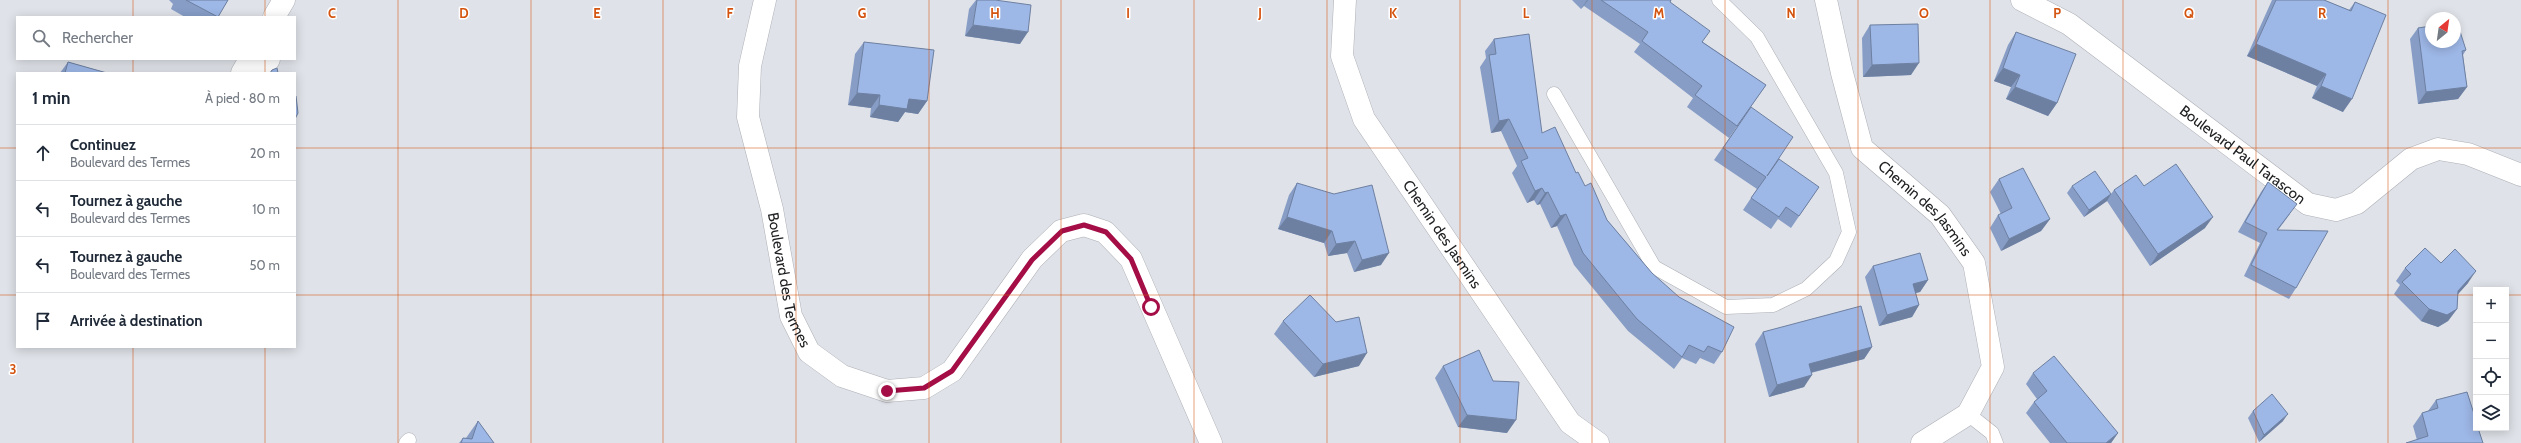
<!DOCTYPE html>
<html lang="fr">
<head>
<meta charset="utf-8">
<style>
  body { margin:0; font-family:Cabin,sans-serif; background:#f6f6f7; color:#1f2937 }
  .controls { position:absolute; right:12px; bottom:12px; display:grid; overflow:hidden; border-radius:0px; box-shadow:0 2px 10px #0003 }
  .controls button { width:36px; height:36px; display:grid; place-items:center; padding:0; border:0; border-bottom:1px solid #e0e1e3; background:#fff; color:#1f2937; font:20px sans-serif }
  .compass { position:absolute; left:2425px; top:12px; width:36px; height:36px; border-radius:50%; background:#fff; box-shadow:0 2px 10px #0003; rotate:29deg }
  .stop { position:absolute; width:12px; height:12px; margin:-9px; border:3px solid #a40d46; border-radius:50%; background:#fff }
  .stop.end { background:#a40d46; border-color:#fff; box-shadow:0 1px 4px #0008 }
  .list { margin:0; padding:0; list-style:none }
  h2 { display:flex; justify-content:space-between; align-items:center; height:52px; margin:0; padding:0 16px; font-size:17px }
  h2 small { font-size:13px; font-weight:400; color:#747a83 }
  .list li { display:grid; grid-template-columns:26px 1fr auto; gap:12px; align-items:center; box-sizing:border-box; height:56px; padding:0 16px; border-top:1px solid #e0e1e3 }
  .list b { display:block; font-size:15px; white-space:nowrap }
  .list p { margin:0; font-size:13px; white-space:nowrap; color:#747a83 }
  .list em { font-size:13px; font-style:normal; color:#747a83 }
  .icon { flex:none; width:22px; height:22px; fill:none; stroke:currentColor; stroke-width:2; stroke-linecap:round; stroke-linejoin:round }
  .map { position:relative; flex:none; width:2521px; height:443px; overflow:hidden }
  .search { position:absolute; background:#fff; box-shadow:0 2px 10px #0003; left:16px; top:16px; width:280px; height:44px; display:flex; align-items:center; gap:10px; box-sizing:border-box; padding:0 14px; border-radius:0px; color:#747a83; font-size:15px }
  .panel { position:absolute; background:#fff; box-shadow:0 2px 10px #0003; left:16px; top:72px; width:280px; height:276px; border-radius:0px }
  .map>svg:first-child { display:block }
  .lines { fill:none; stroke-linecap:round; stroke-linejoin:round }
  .service-casing { stroke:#adb0b6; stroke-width:15 }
  .minor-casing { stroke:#adb0b6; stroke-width:23 }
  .tertiary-casing { stroke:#adb0b6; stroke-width:23 }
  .service { stroke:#fff; stroke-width:14 }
  .minor { stroke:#fff; stroke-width:22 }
  .tertiary { stroke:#fff; stroke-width:22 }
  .wall { fill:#879dc6 }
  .shaded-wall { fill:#6e80a1 }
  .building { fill:#9db7e6; stroke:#6e80a1 }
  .route { stroke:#a40d46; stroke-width:5 }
  .grid { fill:none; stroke:#d4530e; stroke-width:1; stroke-opacity:0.55 }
  .labels { text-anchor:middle; stroke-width:3; stroke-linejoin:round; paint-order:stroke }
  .street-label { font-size:15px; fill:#202123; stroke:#fff }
  .grid-label { font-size:13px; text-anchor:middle; font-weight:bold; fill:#d4530e; stroke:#fff; stroke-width:3; stroke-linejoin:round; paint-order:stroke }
</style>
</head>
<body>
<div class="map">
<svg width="2521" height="443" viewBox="0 0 2521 443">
  <rect width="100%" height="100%" fill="#dfe2e8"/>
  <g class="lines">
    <!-- service casing -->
    <g class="service-casing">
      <g id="service">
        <polyline points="1554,94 1654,267 1726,307 1773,305 1806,289 1836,261 1849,232 1836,173 1757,37 1719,0"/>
        <polyline points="1968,414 1992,433 1996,443"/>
        <polyline points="406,443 409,440"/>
      </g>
    </g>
    <!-- minor casing -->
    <g class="minor-casing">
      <g id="minor">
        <path id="s1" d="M1345 0 1342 56 1364 119 1570 423 1598 443"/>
        <path id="s2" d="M1826 0 1842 73 1862 148 1940 215 1974 263 1993 367 1968 414 1922 443"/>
        <path id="s3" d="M2022 0 2069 24 2308 204 2336 210 2357 203 2411 159 2438 149 2468 154 2521 175"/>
        <polyline points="274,17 284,0"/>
        <polyline points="263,69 269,59"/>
        <polyline points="242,73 250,59"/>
      </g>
    </g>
    <!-- tertiary casing -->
    <g class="tertiary-casing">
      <g id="tertiary">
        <path id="s4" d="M765 0 750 66 748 117 772 209 791 316 809 352 842 376 887 391 924 388 952 371 1032 259 1061 231 1084 225 1105 232 1131 259 1211 443"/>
      </g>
    </g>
    <!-- service -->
    <use href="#service" class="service"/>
    <!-- minor -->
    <use href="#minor" class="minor"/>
    <!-- tertiary -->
    <use href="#tertiary" class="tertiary"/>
  </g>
  <!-- wall -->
  <g class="wall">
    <polygon points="169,0 228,0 218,17 185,17 171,9 173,4"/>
    <polygon points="976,0 977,0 1020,44 965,36 969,9"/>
    <polygon points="1572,0 1671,0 1670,2 1703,42 1766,85 1729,138 1687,107 1693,98 1634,52 1640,44 1584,6 1581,9"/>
    <polygon points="2272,0 2324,0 2349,10 2355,2 2343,112 2312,98 2317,86 2247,56"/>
    <polygon points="1870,25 1911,75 1863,77 1862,38"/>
    <polygon points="2418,28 2466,50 2463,55 2467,87 2458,99 2418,104 2410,39"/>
    <polygon points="2016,32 2057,103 2048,116 2006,99 2011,87 1994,81 2008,45"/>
    <polygon points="1494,39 1542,133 1576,173 1607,220 1652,273 1722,352 1714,364 1700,358 1696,364 1682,358 1674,369 1628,331 1574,265 1557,226 1551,228 1540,204 1537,205 1534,200 1527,203 1512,173 1517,166 1501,131 1491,133 1480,67 1486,58 1485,51"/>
    <polygon points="864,42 927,101 918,114 905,112 898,122 870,117 871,108 848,105 855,54"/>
    <polygon points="68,62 107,73 60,73"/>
    <polygon points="1751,107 1767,176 1819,187 1791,228 1778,219 1771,229 1743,210 1757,189 1714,160"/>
    <polygon points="1999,179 2050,219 2041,231 2001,251 1990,228 1998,215 2001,214 1990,192"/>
    <polygon points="2268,182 2290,214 2278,230 2296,288 2289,299 2244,276 2260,243 2238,232 2261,192"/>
    <polygon points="1297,183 1381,265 1354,272 1347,253 1328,256 1324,243 1278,229 1289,195"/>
    <polygon points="2072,186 2111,194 2114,190 2144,186 2205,228 2150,266 2107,201 2084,217 2067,193"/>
    <polygon points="2441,263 2468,283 2458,294 2457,309 2448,321 2438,327 2421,321 2394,294 2400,285 2396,281 2405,268"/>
    <polygon points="1873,266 1928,280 1920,292 1916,293 1919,305 1912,317 1879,326 1865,277"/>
    <polygon points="1283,321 1359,366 1314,377 1274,334"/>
    <polygon points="1763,332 1872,347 1864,359 1811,373 1804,387 1769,397 1755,344"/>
    <polygon points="1443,366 1507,433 1458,427 1435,378"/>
    <polygon points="2033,373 2118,433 2111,443 2050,443 2026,413 2034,402 2037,399 2026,384"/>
    <polygon points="2436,400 2483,443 2417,440 2413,426 2422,413 2428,411"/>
    <polygon points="2253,411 2283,421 2259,442 2248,418"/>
    <polygon points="478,421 494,443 459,443 463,438 466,438"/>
  </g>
  <!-- shaded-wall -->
  <g class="shaded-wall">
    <polygon points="1587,0 1588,0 1581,9"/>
    <polygon points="973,25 1028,32 1020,44 965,36"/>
    <polygon points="2256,44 2326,74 2317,86 2247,56"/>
    <polygon points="1919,63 1911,75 1863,77 1872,65"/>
    <polygon points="2003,68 2020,75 2011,87 1994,81"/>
    <polygon points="2321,86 2352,99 2343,112 2312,98"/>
    <polygon points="2015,87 2057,103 2048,116 2006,99"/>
    <polygon points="2467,87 2458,99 2418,104 2426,92"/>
    <polygon points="857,93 880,95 871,108 848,105"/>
    <polygon points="909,99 927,101 918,114 905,112 898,122 870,117 879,105"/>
    <polygon points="1509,119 1501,131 1491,133 1499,121"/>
    <polygon points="1542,188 1534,200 1527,203 1535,191"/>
    <polygon points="1548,192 1540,204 1537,205 1545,193"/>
    <polygon points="2111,194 2107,201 2084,217 2089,210"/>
    <polygon points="1566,214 1557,226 1551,228 1560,216"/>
    <polygon points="1287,217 1332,231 1324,243 1278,229"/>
    <polygon points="2213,217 2205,228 2150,266 2158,254"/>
    <polygon points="2050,219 2041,231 2001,251 2009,239"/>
    <polygon points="1355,241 1347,253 1328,256 1336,244"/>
    <polygon points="1389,253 1381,265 1354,272 1362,260"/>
    <polygon points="2476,271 2468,283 2449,304 2458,291"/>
    <polygon points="1928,280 1920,292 1905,295 1913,284"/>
    <polygon points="1919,305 1912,317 1879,326 1887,315"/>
    <polygon points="2429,309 2457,309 2448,321 2438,327 2421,321"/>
    <polygon points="1872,347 1864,359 1801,375 1809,364"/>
    <polygon points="1367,353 1359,366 1314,377 1323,364"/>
    <polygon points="1812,375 1804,387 1769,397 1777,385"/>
    <polygon points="2288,414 2283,421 2259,442 2264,435"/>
    <polygon points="1467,415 1516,420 1507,433 1458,427"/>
    <polygon points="2118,433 2111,443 2106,443"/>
  </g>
  <!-- building -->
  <g class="building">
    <polygon points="186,0 228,0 218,17"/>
    <polygon points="977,0 995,0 1031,5 1028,32 973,25"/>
    <polygon points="1601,0 1671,0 1670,2 1710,31 1702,42 1766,85 1737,126 1695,95 1702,86 1642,41 1648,32"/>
    <polygon points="2276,0 2324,0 2351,11 2355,2 2386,15 2352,99 2321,86 2326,74 2256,44"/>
    <polygon points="2457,22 2466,50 2462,51 2467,87 2426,92 2418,28 2431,26 2431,42 2455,42 2455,23"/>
    <polygon points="1918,24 1919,63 1872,65 1870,25"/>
    <polygon points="2016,32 2076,54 2057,103 2015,87 2020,75 2003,68"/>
    <polygon points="1529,34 1542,133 1555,127 1576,173 1578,172 1585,186 1591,183 1607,220 1652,273 1679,297 1734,327 1722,352 1708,346 1704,352 1689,345 1682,357 1637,319 1583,253 1566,214 1560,216 1548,192 1545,193 1542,188 1535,191 1521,161 1528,158 1509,119 1499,121 1489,55 1496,54 1494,39"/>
    <polygon points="864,42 934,50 927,101 909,99 907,109 879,105 880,95 857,93"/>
    <polygon points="68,62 107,73 65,73"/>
    <polygon points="277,68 278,73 270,73 272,70"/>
    <polygon points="295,96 296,96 298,113 295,119"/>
    <polygon points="1751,107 1793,137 1767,176 1779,159 1819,187 1799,216 1786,207 1779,217 1751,198 1766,177 1723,148"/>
    <polygon points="2176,164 2213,217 2158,254 2114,190 2136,175 2144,186"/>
    <polygon points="2023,168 2050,219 2009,239 1998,215 2012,208 1999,179"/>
    <polygon points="2095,171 2111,194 2089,210 2072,186"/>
    <polygon points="2268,182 2297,204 2277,230 2328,231 2296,288 2251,265 2267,233 2245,222"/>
    <polygon points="1297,183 1334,194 1372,185 1389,253 1362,260 1355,241 1336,244 1332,231 1287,217"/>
    <polygon points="2425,248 2441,263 2455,249 2476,271 2458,291 2457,309 2447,315 2429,309 2402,282 2411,274 2405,268"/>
    <polygon points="1920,253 1928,280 1913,284 1919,305 1887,315 1873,266"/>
    <polygon points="1310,295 1336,322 1359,317 1367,353 1323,364 1283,321"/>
    <polygon points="1861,306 1872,347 1809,364 1812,375 1777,385 1763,332"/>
    <polygon points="1479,350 1493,381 1519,382 1516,420 1467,415 1443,366"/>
    <polygon points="2054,356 2118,433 2106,443 2067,443 2034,402 2047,391 2033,373"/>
    <polygon points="2467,392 2476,420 2476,428 2478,428 2483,443 2406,443 2428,436 2422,413 2438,408 2436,400"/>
    <polygon points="2272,394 2288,414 2264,435 2253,411"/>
    <polygon points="478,421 494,443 461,443 463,438 472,439"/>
  </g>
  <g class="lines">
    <!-- route -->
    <polyline class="route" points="887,391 924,388 952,371 1032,260 1062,231 1084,225 1106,232 1131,259 1151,307"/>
  </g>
  <!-- grid -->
  <path class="grid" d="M133 0V17M265 0V17M398 0V443M531 0V443M663 0V443M796 0V443M929 0V443M1061 0V443M1194 0V443M1327 0V443M1460 0V443M1592 0V443M1725 0V443M1858 0V443M1990 0V443M2123 0V443M2256 0V443M2388 0V443M133 59V73M265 59V73M0 148H17M295 148H2521M0 295H17M295 295H2476M2506 295H2521M133 347V443M265 347V443"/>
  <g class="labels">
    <!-- street labels -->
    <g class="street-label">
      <text dy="5" stroke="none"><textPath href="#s3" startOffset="270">Boulevard Paul Tarascon</textPath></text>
      <text dy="5" stroke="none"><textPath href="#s2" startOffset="240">Chemin des Jasmins</textPath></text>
      <text dy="5" stroke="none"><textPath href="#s1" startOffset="262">Chemin des Jasmins</textPath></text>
      <text dy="5" stroke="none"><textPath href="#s4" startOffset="287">Boulevard des Termes</textPath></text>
    </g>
  </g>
  <g class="grid-label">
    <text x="332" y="18">C</text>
    <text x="464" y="18">D</text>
    <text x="597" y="18">E</text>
    <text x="730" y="18">F</text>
    <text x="862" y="18">G</text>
    <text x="995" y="18">H</text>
    <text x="1128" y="18">I</text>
    <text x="1260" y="18">J</text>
    <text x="1393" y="18">K</text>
    <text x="1526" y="18">L</text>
    <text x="1659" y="18">M</text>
    <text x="1791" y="18">N</text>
    <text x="1924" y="18">O</text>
    <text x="2057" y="18">P</text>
    <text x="2189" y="18">Q</text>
    <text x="2322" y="18">R</text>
    <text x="13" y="374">3</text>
  </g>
</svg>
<div class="controls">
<button>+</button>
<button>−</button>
<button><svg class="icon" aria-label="locate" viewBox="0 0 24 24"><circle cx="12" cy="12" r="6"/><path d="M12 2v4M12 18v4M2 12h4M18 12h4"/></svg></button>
<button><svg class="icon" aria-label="layers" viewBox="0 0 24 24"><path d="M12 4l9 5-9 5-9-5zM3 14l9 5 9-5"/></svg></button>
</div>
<svg class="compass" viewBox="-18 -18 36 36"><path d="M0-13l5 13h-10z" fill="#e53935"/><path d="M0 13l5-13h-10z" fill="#747a83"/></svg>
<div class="stop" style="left:1151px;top:307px"></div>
<div class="stop end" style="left:887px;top:391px"></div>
<div class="search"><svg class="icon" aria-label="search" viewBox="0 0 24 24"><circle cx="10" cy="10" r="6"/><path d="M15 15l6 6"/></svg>Rechercher</div>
<section class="panel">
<h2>1 min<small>À pied · 80 m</small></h2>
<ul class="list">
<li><svg class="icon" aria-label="ahead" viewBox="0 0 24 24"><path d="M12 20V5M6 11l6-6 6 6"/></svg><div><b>Continuez</b><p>Boulevard des Termes</p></div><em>20 m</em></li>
<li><svg class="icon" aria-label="left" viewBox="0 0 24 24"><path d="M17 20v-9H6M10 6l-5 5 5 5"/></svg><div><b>Tournez à gauche</b><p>Boulevard des Termes</p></div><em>10 m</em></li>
<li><svg class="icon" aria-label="left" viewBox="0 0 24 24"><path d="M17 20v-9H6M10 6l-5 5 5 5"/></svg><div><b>Tournez à gauche</b><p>Boulevard des Termes</p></div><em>50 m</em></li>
<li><svg class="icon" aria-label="arrive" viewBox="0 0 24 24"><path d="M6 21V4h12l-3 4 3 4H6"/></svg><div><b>Arrivée à destination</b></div></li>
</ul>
</section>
</div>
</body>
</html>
